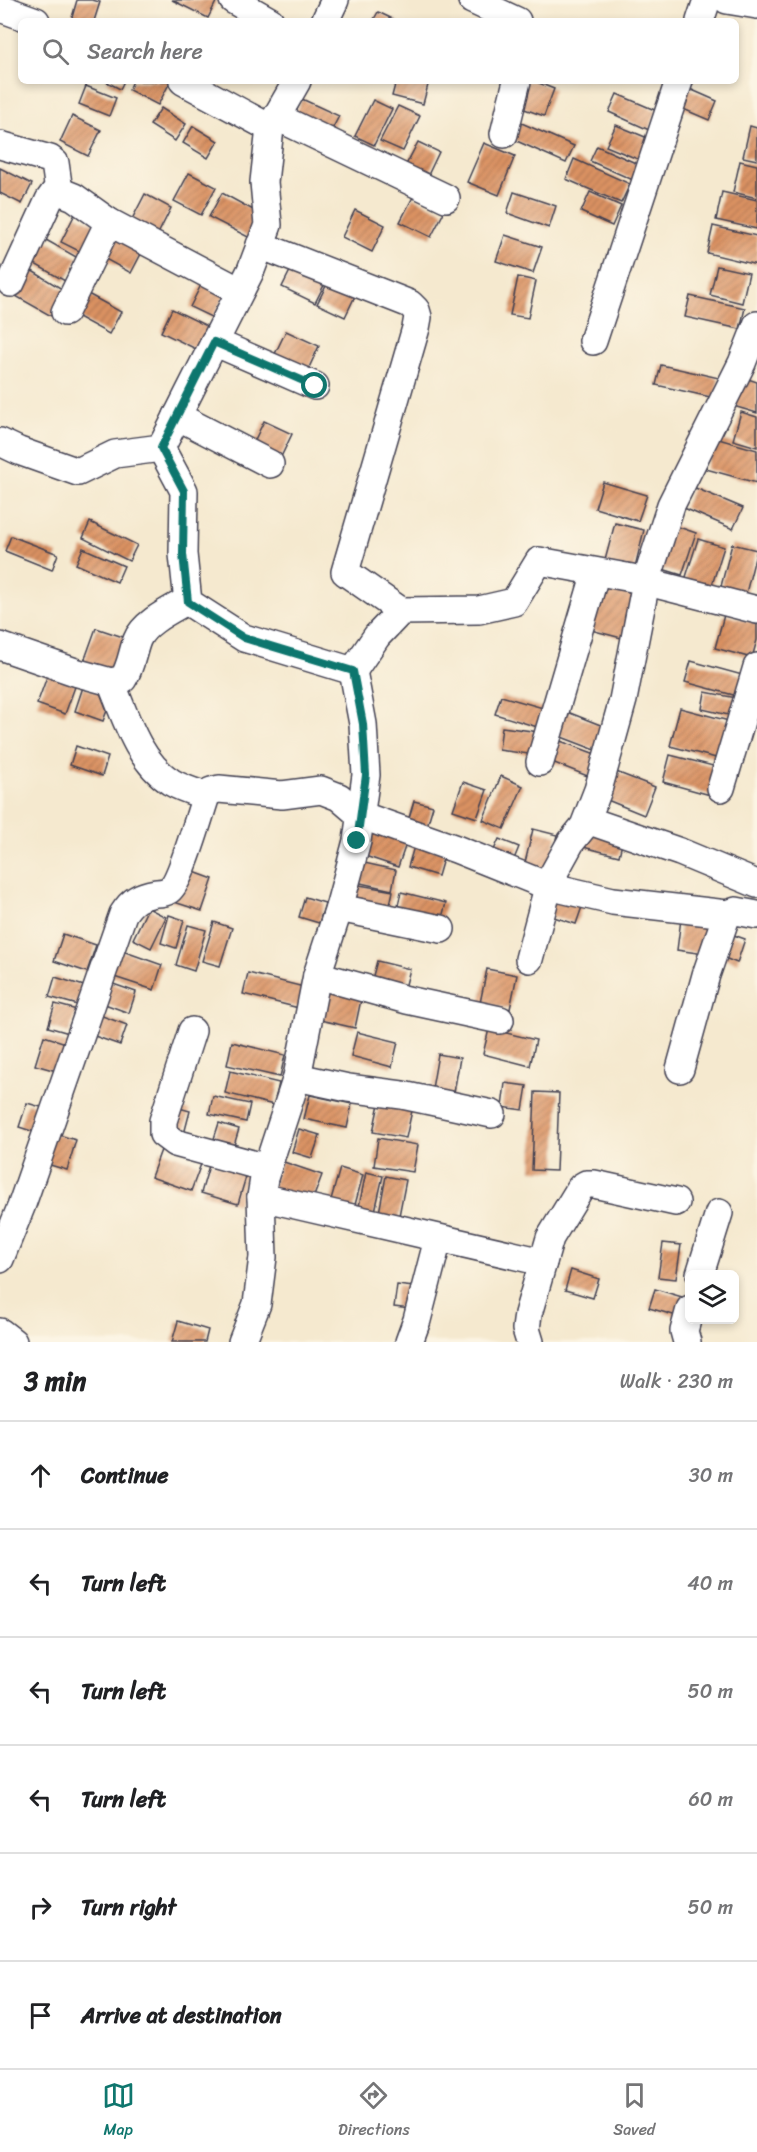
<!DOCTYPE html>
<html lang="en">
<head>
<meta charset="utf-8">
<style>
  body { margin:0; font-family:Sriracha,sans-serif; background:#f2f2f2; color:#202124 }
  .controls { position:absolute; right:18px; bottom:18px; display:grid; overflow:hidden; border-radius:9px; box-shadow:0 3px 9px #0003 }
  .controls button { width:54px; height:54px; display:grid; place-items:center; padding:0; border:0; border-bottom:2px solid #e0e0e0; background:#fff; color:#202124; font:30px sans-serif }
  .stop { position:absolute; width:18px; height:18px; margin:-14px; border:4px solid #0f766e; border-radius:50%; background:#fff }
  .stop.end { background:#0f766e; border-color:#fff; box-shadow:0 2px 6px #0008 }
  .list { margin:0; padding:0; list-style:none }
  h2 { display:flex; justify-content:space-between; align-items:center; height:78px; margin:0; padding:0 24px; font-size:26px }
  h2 small { font-size:20px; font-weight:400; color:#757577 }
  .list li { display:grid; grid-template-columns:39px 1fr auto; gap:18px; align-items:center; box-sizing:border-box; height:108px; padding:0 24px; border-top:2px solid #e0e0e0 }
  .list b { display:block; font-size:22px; white-space:nowrap }
  .list em { font-size:20px; font-style:normal; color:#757577 }
  .icon { flex:none; width:33px; height:33px; fill:none; stroke:currentColor; stroke-width:2; stroke-linecap:round; stroke-linejoin:round }
  .map { position:relative; flex:none; width:757px; height:1342px; overflow:hidden }
  .search { position:absolute; background:#fff; box-shadow:0 3px 9px #0003; left:18px; right:18px; top:18px; height:66px; display:flex; align-items:center; gap:15px; box-sizing:border-box; padding:0 21px; border-radius:9px; color:#757577; font-size:22px }
  .sheet { height:726px; background:#fff }
  nav { display:flex; justify-content:space-around; align-items:center; box-sizing:border-box; height:84px; border-top:2px solid #e0e0e0; background:#fff; font-size:16px; color:#757577 }
  nav a { display:grid; justify-items:center; gap:3px }
  nav .on { color:#0f766e }
  .map>svg:first-child { display:block }
  .building { fill:url(#building-hatch) }
  .lines { fill:none; stroke-linecap:round; stroke-linejoin:round }
  .minor-casing { stroke:#424051; stroke-width:30 }
  .minor { stroke:#fff; stroke-width:27 }
  .route { stroke:#0f766e; stroke-width:8 }
</style>
</head>
<body>
<div class="map">
<svg width="757" height="1342" viewBox="0 0 757 1342">
  <defs>
    <pattern id="building-hatch" width="6" height="6" patternUnits="userSpaceOnUse" patternTransform="scale(1.5)"><rect width="6" height="6" fill="#db9262"/><path d="M-1 1l2-2M0 6l6-6M5 7l2-2" fill="none" stroke="#b17752"/></pattern>
  </defs>
  <rect width="100%" height="100%" fill="#fcf5e5"/>
  <filter id="ink" filterUnits="userSpaceOnUse"><feTurbulence type="fractalNoise" baseFrequency=".0167" numOctaves="2"/><feDisplacementMap in="SourceGraphic" scale="12" xChannelSelector="R" yChannelSelector="G"/><feConvolveMatrix kernelMatrix="1 2 1 2 8 2 1 2 1" color-interpolation-filters="sRGB"/></filter>
  <filter id="wash" filterUnits="userSpaceOnUse"><feTurbulence type="fractalNoise" baseFrequency=".008" numOctaves="4" result="noise"/><feDisplacementMap in="SourceGraphic" scale="24" xChannelSelector="R" yChannelSelector="G"/><feGaussianBlur stdDeviation="1.35" result="paint"/><feColorMatrix in="noise" values="0 0 0 0 0 0 0 0 0 0 0 0 0 0 0 0 0 1.4 0 .05"/><feComposite in="paint" operator="in"/></filter>
  <g filter="url(#wash)">
    <rect width="100%" height="100%" fill="#f5e9cf"/>
    <g id="blocks">
      <!-- building -->
      <g class="building">
        <polygon points="77,0 92,0 100,2 94,21 71,21"/>
        <polygon points="172,0 217,0 208,18"/>
        <polygon points="378,12 397,21 373,21"/>
        <polygon points="105,81 124,81 120,89"/>
        <polygon points="133,81 168,81 170,82 158,105 129,90"/>
        <polygon points="396,81 429,81 423,104 392,96"/>
        <polygon points="525,81 534,81 554,89 544,116 516,106"/>
        <polygon points="86,86 116,98 109,116 79,104"/>
        <polygon points="683,86 717,101 709,120 674,105"/>
        <polygon points="617,94 657,111 649,130 609,112"/>
        <polygon points="302,99 339,116 329,135 293,118"/>
        <polygon points="373,100 392,109 374,145 355,136"/>
        <polygon points="398,106 420,116 403,151 380,141"/>
        <polygon points="161,108 186,124 175,141 150,125"/>
        <polygon points="72,116 101,130 88,156 60,142"/>
        <polygon points="517,121 574,146 566,163 510,138"/>
        <polygon points="616,125 650,139 640,160 606,146"/>
        <polygon points="193,126 218,141 208,158 183,143"/>
        <polygon points="750,126 757,128 757,160 743,157"/>
        <polygon points="418,142 439,152 428,175 406,165"/>
        <polygon points="484,143 515,156 499,195 467,182"/>
        <polygon points="597,146 640,165 633,180 590,161"/>
        <polygon points="574,159 630,184 621,203 566,179"/>
        <polygon points="740,161 757,165 757,198 733,192"/>
        <polygon points="0,168 32,184 22,204 0,193"/>
        <polygon points="189,173 216,187 201,215 174,201"/>
        <polygon points="514,192 556,206 549,228 507,213"/>
        <polygon points="590,192 621,206 612,226 581,212"/>
        <polygon points="722,192 757,200 757,229 716,220"/>
        <polygon points="222,193 264,216 252,239 209,217"/>
        <polygon points="145,194 171,208 155,240 128,227"/>
        <polygon points="413,197 444,212 431,237 400,222"/>
        <polygon points="355,210 385,225 372,252 342,237"/>
        <polygon points="75,214 97,225 83,253 61,242"/>
        <polygon points="713,226 757,236 757,265 707,253"/>
        <polygon points="110,232 143,250 131,273 98,255"/>
        <polygon points="505,235 542,247 533,273 496,261"/>
        <polygon points="39,236 78,258 65,281 26,259"/>
        <polygon points="717,266 749,273 742,303 710,295"/>
        <polygon points="292,267 325,283 315,303 282,287"/>
        <polygon points="29,269 67,292 53,317 14,295"/>
        <polygon points="518,277 536,281 528,318 510,315"/>
        <polygon points="203,281 226,292 213,318 190,307"/>
        <polygon points="328,282 355,296 345,317 317,304"/>
        <polygon points="88,294 121,312 109,334 76,316"/>
        <polygon points="690,296 745,308 740,329 685,317"/>
        <polygon points="172,309 209,327 198,350 161,332"/>
        <polygon points="286,331 319,346 306,374 273,358"/>
        <polygon points="661,365 719,378 715,398 656,385"/>
        <polygon points="739,376 757,382 757,413 730,405"/>
        <polygon points="741,412 757,417 757,447 733,440"/>
        <polygon points="264,421 292,434 279,461 251,448"/>
        <polygon points="715,438 757,450 757,483 706,469"/>
        <polygon points="603,482 647,495 638,521 595,508"/>
        <polygon points="693,487 743,508 733,529 684,508"/>
        <polygon points="90,522 137,545 129,561 83,538"/>
        <polygon points="615,523 644,530 634,571 604,564"/>
        <polygon points="673,525 696,533 682,575 659,568"/>
        <polygon points="11,536 58,554 52,570 5,551"/>
        <polygon points="698,539 724,547 711,588 685,580"/>
        <polygon points="732,544 757,550 745,597 720,590"/>
        <polygon points="83,548 124,566 117,582 76,564"/>
        <polygon points="599,584 641,595 629,640 587,629"/>
        <polygon points="724,615 757,623 757,640 752,658 715,648"/>
        <polygon points="96,628 126,638 112,678 82,667"/>
        <polygon points="691,661 746,676 741,697 685,682"/>
        <polygon points="48,674 76,684 65,714 37,704"/>
        <polygon points="83,687 112,697 103,721 75,711"/>
        <polygon points="705,692 737,698 733,716 702,709"/>
        <polygon points="501,696 550,710 544,729 495,714"/>
        <polygon points="680,708 729,721 720,759 670,746"/>
        <polygon points="560,709 608,728 598,751 551,733"/>
        <polygon points="502,727 539,732 536,755 499,750"/>
        <polygon points="555,739 598,755 590,777 547,760"/>
        <polygon points="76,746 108,757 102,776 70,765"/>
        <polygon points="670,755 721,768 714,796 663,782"/>
        <polygon points="611,770 655,787 644,815 600,797"/>
        <polygon points="501,776 523,786 504,829 483,820"/>
        <polygon points="463,782 487,790 477,818 453,810"/>
        <polygon points="414,801 433,806 425,833 406,828"/>
        <polygon points="371,829 407,841 398,867 362,855"/>
        <polygon points="533,829 557,835 547,877 523,871"/>
        <polygon points="587,830 623,839 619,856 583,847"/>
        <polygon points="499,839 519,847 510,869 489,861"/>
        <polygon points="415,843 445,852 438,876 408,867"/>
        <polygon points="360,862 396,870 392,890 356,882"/>
        <polygon points="183,868 213,879 202,911 171,901"/>
        <polygon points="354,884 393,891 388,914 349,906"/>
        <polygon points="551,891 584,901 576,924 544,914"/>
        <polygon points="401,892 446,903 440,925 396,914"/>
        <polygon points="305,897 325,903 319,923 299,917"/>
        <polygon points="148,908 166,917 151,948 133,939"/>
        <polygon points="169,915 184,920 176,948 161,943"/>
        <polygon points="681,919 715,924 711,955 677,950"/>
        <polygon points="214,922 232,928 220,966 202,961"/>
        <polygon points="188,925 206,930 194,971 176,965"/>
        <polygon points="725,932 745,939 737,963 717,955"/>
        <polygon points="63,934 96,945 87,972 54,961"/>
        <polygon points="114,948 162,965 154,990 105,974"/>
        <polygon points="377,961 410,969 404,992 371,983"/>
        <polygon points="487,969 517,975 510,1009 480,1003"/>
        <polygon points="248,973 304,987 299,1008 243,994"/>
        <polygon points="55,977 84,986 78,1005 49,997"/>
        <polygon points="102,980 136,992 129,1013 94,1000"/>
        <polygon points="328,987 362,995 355,1028 320,1020"/>
        <polygon points="55,1004 77,1010 69,1033 48,1027"/>
        <polygon points="94,1013 127,1025 120,1045 86,1033"/>
        <polygon points="489,1029 536,1040 530,1066 483,1054"/>
        <polygon points="357,1032 398,1042 392,1067 351,1056"/>
        <polygon points="44,1036 69,1044 60,1072 35,1065"/>
        <polygon points="232,1042 285,1055 280,1077 227,1065"/>
        <polygon points="438,1054 460,1058 452,1104 430,1100"/>
        <polygon points="230,1071 279,1083 274,1105 225,1093"/>
        <polygon points="505,1083 527,1086 523,1110 502,1107"/>
        <polygon points="535,1092 559,1093 556,1171 532,1170"/>
        <polygon points="310,1095 352,1104 347,1128 304,1119"/>
        <polygon points="213,1096 250,1104 246,1122 209,1114"/>
        <polygon points="380,1099 413,1106 406,1138 373,1132"/>
        <polygon points="27,1103 48,1109 41,1134 19,1127"/>
        <polygon points="172,1106 190,1111 183,1138 165,1133"/>
        <polygon points="219,1123 239,1129 231,1155 211,1148"/>
        <polygon points="299,1129 320,1135 312,1158 292,1152"/>
        <polygon points="49,1132 76,1140 67,1170 40,1162"/>
        <polygon points="378,1138 418,1145 413,1172 374,1166"/>
        <polygon points="161,1150 201,1164 191,1191 151,1177"/>
        <polygon points="281,1161 322,1175 310,1207 270,1192"/>
        <polygon points="210,1162 247,1173 238,1204 201,1193"/>
        <polygon points="340,1168 363,1175 352,1216 328,1210"/>
        <polygon points="366,1172 383,1176 373,1220 357,1216"/>
        <polygon points="386,1176 406,1180 398,1221 378,1218"/>
        <polygon points="663,1243 681,1245 676,1279 658,1277"/>
        <polygon points="571,1270 599,1279 593,1298 565,1290"/>
        <polygon points="397,1285 422,1288 419,1310 394,1307"/>
        <polygon points="655,1289 689,1299 684,1318 649,1308"/>
        <polygon points="178,1321 208,1330 205,1342 172,1342"/>
      </g>
    </g>
  </g>
  <g filter="url(#ink)">
    <use href="#blocks" fill-opacity="0" stroke="#424051" stroke-width="1.5"/>
    <g class="lines">
      <!-- minor casing -->
      <g class="minor-casing">
        <g id="minor">
          <polyline points="233,0 270,21"/>
          <polyline points="472,0 517,21"/>
          <polyline points="727,0 757,5"/>
          <polyline points="0,8 36,21"/>
          <polyline points="325,21 335,0"/>
          <polyline points="700,21 707,0"/>
          <polyline points="183,81 270,128"/>
          <polyline points="277,117 446,198"/>
          <polyline points="504,134 517,81"/>
          <polyline points="0,145 50,159 55,163 59,191"/>
          <polyline points="260,245 410,304 416,310 418,317 416,328 345,572 401,611"/>
          <polyline points="11,283 49,200 54,193 59,191 74,197 109,222 240,291"/>
          <polyline points="65,312 109,222"/>
          <polyline points="593,341 679,81"/>
          <polyline points="214,342 315,386"/>
          <polyline points="177,416 270,464"/>
          <polyline points="0,442 19,451 78,472 115,454 161,448 184,491 183,554 188,602 244,638 353,671 377,636 401,611 479,610 514,602 539,561 632,578 757,610"/>
          <polyline points="161,448 251,270 268,225 264,182 270,128 297,81"/>
          <path d="M0 646 78 673 111 682 123 679C131 667 132 653 137 640 144 622 173 609 188 600"/>
          <path d="M111 682C125 716 138 761 171 782 181 788 194 792 206 796"/>
          <polyline points="540,762 596,572"/>
          <polyline points="721,788 757,667"/>
          <polyline points="587,820 680,852 757,884"/>
          <polyline points="339,908 441,929"/>
          <polyline points="529,959 550,880 571,842 584,826 598,790 623,700 646,582 671,505 742,363 757,325"/>
          <polyline points="317,975 407,1000 500,1020"/>
          <polyline points="192,1031 163,1121 163,1134 175,1143 267,1168"/>
          <polyline points="680,1069 706,975 727,914 736,911 757,915"/>
          <polyline points="297,1077 348,1088 402,1095 492,1114"/>
          <polyline points="261,1197 543,1262"/>
          <path d="M0 1259 21 1207 123 914C132 900 139 896 156 893 160 893 166 892 169 890 181 882 200 813 206 796L211 791 219 789 282 795 321 790 339 797 360 815 456 849 548 886 613 901 727 914"/>
          <polyline points="700,1274 719,1213"/>
          <polyline points="0,1332 13,1342"/>
          <polyline points="242,1342 257,1304 263,1257 261,1197 264,1178 297,1077 317,975 339,908 357,841 366,775 363,724 353,671"/>
          <polyline points="409,1342 417,1320 438,1239"/>
          <polyline points="530,1342 526,1329 528,1314 550,1238 581,1187 586,1184 594,1184 676,1202"/>
          <polyline points="687,1342 684,1331 690,1309"/>
        </g>
      </g>
      <!-- minor -->
      <use href="#minor" class="minor"/>
    </g>
  </g>
  <g class="lines" filter="url(#ink)">
    <!-- route -->
    <polyline class="route" points="315,386 214,342 161,448 184,491 183,554 188,602 244,638 353,671 363,724 366,775 357,841"/>
  </g>
</svg>
<div class="controls">
<button><svg class="icon" aria-label="layers" viewBox="0 0 24 24"><path d="M12 4l9 5-9 5-9-5zM3 14l9 5 9-5"/></svg></button>
</div>
<div class="stop" style="left:315px;top:386px"></div>
<div class="stop end" style="left:357px;top:841px"></div>
<div class="search"><svg class="icon" aria-label="search" viewBox="0 0 24 24"><circle cx="10" cy="10" r="6"/><path d="M15 15l6 6"/></svg>Search here</div>
</div>
<section class="sheet">
<h2>3 min<small>Walk · 230 m</small></h2>
<ul class="list">
<li><svg class="icon" aria-label="ahead" viewBox="0 0 24 24"><path d="M12 20V5M6 11l6-6 6 6"/></svg><div><b>Continue</b></div><em>30 m</em></li>
<li><svg class="icon" aria-label="left" viewBox="0 0 24 24"><path d="M17 20v-9H6M10 6l-5 5 5 5"/></svg><div><b>Turn left</b></div><em>40 m</em></li>
<li><svg class="icon" aria-label="left" viewBox="0 0 24 24"><path d="M17 20v-9H6M10 6l-5 5 5 5"/></svg><div><b>Turn left</b></div><em>50 m</em></li>
<li><svg class="icon" aria-label="left" viewBox="0 0 24 24"><path d="M17 20v-9H6M10 6l-5 5 5 5"/></svg><div><b>Turn left</b></div><em>60 m</em></li>
<li><svg class="icon" aria-label="right" viewBox="0 0 24 24"><path d="M7 20v-9h11M14 6l5 5-5 5"/></svg><div><b>Turn right</b></div><em>50 m</em></li>
<li><svg class="icon" aria-label="arrive" viewBox="0 0 24 24"><path d="M6 21V4h12l-3 4 3 4H6"/></svg><div><b>Arrive at destination</b></div></li>
</ul>
</section>
<nav>
<a class="on"><svg class="icon" aria-label="map" viewBox="0 0 24 24"><path d="M3 6l6-2 6 2 6-2v14l-6 2-6-2-6 2zM9 4v14M15 6v14"/></svg>Map</a>
<a><svg class="icon" aria-label="directions" viewBox="0 0 24 24"><path d="M12 3l9 9-9 9-9-9zM9 14v-3h6M13 9l2 2-2 2"/></svg>Directions</a>
<a><svg class="icon" aria-label="saved" viewBox="0 0 24 24"><path d="M7 4h10v16l-5-4-5 4z"/></svg>Saved</a>
</nav>
</body>
</html>
